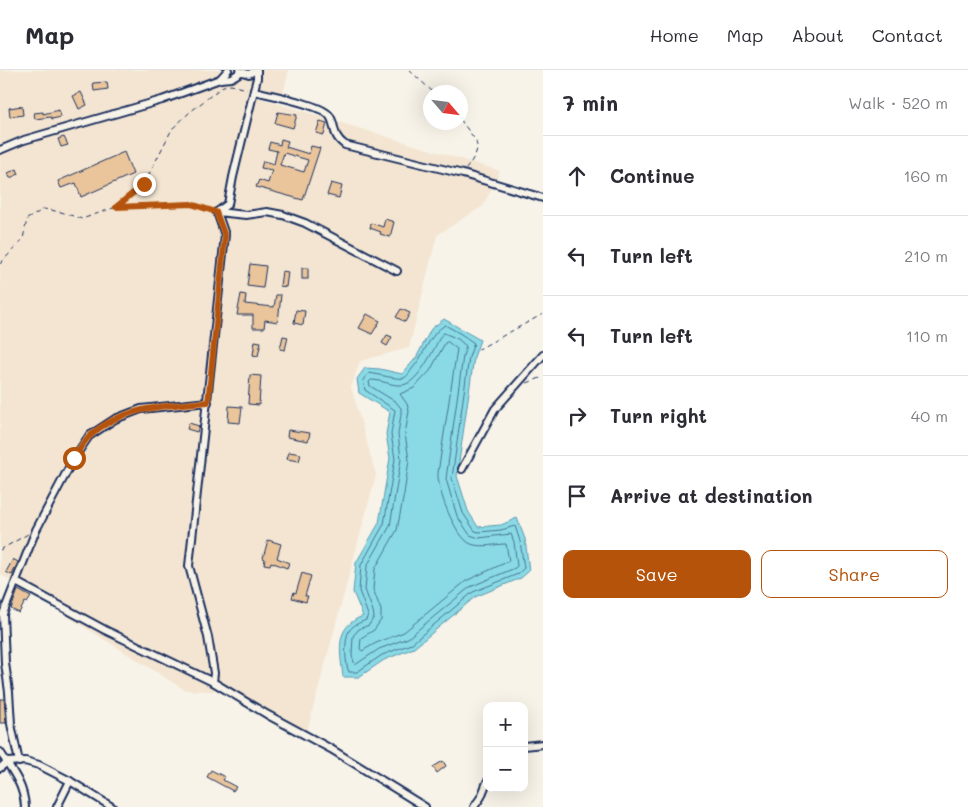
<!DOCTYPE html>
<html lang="en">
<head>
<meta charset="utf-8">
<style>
  body { margin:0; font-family:Mali,sans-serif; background:#f7f7f7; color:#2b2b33 }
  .controls { position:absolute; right:15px; bottom:15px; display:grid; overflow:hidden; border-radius:10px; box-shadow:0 5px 20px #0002 }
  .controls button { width:45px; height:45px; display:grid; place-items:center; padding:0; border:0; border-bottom:1px solid #e1e1e2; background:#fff; color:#2b2b33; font:25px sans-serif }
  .compass { position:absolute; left:423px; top:15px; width:45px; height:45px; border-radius:50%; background:#fff; box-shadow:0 5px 20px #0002; rotate:118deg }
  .stop { position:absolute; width:15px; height:15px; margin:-11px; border:4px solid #b45309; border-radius:50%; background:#fff }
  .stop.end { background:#b45309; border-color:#fff; box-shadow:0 1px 5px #0008 }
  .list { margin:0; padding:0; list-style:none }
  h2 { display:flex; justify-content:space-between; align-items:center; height:65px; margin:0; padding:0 20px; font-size:21px }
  h2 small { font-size:16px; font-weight:400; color:#7c7c81 }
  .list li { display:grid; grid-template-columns:32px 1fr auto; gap:15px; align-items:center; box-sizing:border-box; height:80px; padding:0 20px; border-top:1px solid #e1e1e2 }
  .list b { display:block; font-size:19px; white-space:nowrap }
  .list em { font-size:16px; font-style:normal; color:#7c7c81 }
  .actions { display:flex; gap:10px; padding:15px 20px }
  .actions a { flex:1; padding:11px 0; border:1px solid #b45309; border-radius:10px; text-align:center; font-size:18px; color:#b45309 }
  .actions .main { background:#b45309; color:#fff }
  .icon { flex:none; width:28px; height:28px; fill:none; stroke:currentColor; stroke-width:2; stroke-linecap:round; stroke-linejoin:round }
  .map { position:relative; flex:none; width:543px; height:737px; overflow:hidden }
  header { display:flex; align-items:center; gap:30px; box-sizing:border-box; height:70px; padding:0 25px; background:#fff; border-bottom:1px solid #e1e1e2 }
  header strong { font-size:24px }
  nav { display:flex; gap:28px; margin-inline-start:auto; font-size:18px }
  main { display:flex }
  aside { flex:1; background:#fff }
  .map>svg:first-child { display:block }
  .built { fill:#f3e5d1 }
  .water { fill:#89dae5; stroke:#5d96af }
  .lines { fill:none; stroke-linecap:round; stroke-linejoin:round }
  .shore { stroke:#477394; stroke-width:1 }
  .building { fill:#eac59b; stroke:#1b2f5e; fill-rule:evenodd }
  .minor-casing { stroke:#1b2f5e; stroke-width:10 }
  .path { stroke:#1b2f5e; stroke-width:1; stroke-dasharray:5 4; stroke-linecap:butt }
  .minor { stroke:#f7f3e8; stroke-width:6 }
  .route { stroke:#b45309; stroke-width:6 }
</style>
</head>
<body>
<header>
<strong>Map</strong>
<nav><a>Home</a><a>Map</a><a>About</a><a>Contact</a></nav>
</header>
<main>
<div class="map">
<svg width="543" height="737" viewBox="0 0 543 737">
  <rect width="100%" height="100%" fill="#f7f3e8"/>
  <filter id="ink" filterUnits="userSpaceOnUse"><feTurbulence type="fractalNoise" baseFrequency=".02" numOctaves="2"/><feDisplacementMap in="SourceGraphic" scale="10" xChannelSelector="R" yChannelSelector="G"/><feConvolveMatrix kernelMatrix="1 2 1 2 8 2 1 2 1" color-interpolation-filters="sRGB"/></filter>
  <g filter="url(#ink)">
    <!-- built -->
    <polygon class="built" points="0,0 289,0 282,27 246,24 500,101 483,136 437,165 409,278 360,291 351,317 376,405 307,661 220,617 212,621 185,620 0,504"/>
    <!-- water -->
    <path class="water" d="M444 249 480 270 474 287 457 406 468 441 478 457 501 455 517 448 525 469 529 501 521 508 475 527 414 578 384 590 359 607H343C340 580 334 557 363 546L353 522 356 493 379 453 390 388 386 364 390 342 359 323 357 309 365 298 380 299 402 304 416 288 431 259Z"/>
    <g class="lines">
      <!-- shore -->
      <g class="shore">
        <path d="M445 255 461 264 474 273 469 287 452 408 463 443 475 461 479 462 501 460 515 456 520 471 524 498 518 504 473 522 411 574 382 585 357 602H349C345 595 344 569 349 561 353 555 359 553 366 550L368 545 359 521 361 495 384 454 395 389 391 364 395 340 365 320 363 310 369 303C376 304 399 310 404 308 407 307 410 302 412 299 424 286 429 264 445 255Z"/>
        <path d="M444 263 458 269 466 276 463 286 446 409 457 446 470 465 479 468 511 464 514 472 517 496 515 498 470 517 408 568 379 579 355 595 352 586 353 566 359 559 369 555 374 547 373 541 365 520 367 496 390 456 401 389 398 364 401 344V338L396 332 370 316 369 312 371 310C382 310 392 316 402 315 418 314 434 279 440 267Z"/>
        <path d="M448 272 457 279 438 403C437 420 455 467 471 474 481 478 496 474 506 474L509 491 466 511 404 562 376 573 362 581 360 579 361 568 374 560 381 550V540L373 519 375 499 397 460 404 424 409 390 405 364 409 341 407 334 400 324 414 318 430 301 445 273Z"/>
      </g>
    </g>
    <!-- building -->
    <g class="building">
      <polygon points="107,12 108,19 94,21 93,13"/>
      <polygon points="81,22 87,35 79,39 73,26"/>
      <polygon points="22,36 23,45 10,47 9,38"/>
      <polygon points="59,40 61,47 52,49 51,47 35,49 34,43 43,42 43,44"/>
      <polygon points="278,42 297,45 293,58 275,53"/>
      <polygon points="320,51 327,53 324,65 316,63"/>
      <polygon points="64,67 68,75 61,77 58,69"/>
      <path d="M281 69 288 71 286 77 309 84 311 76 320 78 303 130 256 117 259 110 268 113 272 100 261 98 263 91 274 94 277 81 268 79 270 72 280 75ZM284 83 308 90 304 102 280 95Z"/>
      <polygon points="124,82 133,104 81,127 76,113 61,118 58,111"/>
      <polygon points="17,99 19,104 10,108 8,103"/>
      <polygon points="331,113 342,116 339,128 327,125"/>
      <polygon points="385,149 394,152 390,167 380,164 381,162 370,158 371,153 383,157"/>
      <polygon points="250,194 266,196 263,218 247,216"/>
      <rect x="302" y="198" width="6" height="11"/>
      <polygon points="282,201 288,202 286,217 280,216"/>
      <polygon points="241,224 246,225 245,234 274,237 276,225 281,225 278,252 265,250 264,258 253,258 253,245 237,245"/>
      <polygon points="401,239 410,243 405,252 396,247"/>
      <polygon points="296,240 305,241 303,255 294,253"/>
      <polygon points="367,244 380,251 372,264 359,258"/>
      <polygon points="387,265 392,267 387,276 382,273"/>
      <polygon points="283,266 288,267 285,280 280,279"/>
      <polygon points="255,271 261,272 258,286 253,285"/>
      <polygon points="250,305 261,306 259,335 248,334"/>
      <polygon points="229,336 242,337 240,353 228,352"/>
      <polygon points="189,353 199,356 197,362 187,359"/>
      <polygon points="288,360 310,363 308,371 287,367"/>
      <polygon points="289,382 301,384 299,391 287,389"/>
      <polygon points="268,470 281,474 277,488 289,493 287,498 271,492 270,495 264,494 265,489 263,488"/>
      <polygon points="13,489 18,492 12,505 6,502"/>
      <polygon points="302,503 311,506 305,526 308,526 306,532 292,528 294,522 296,523"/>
      <polygon points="18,520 31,527 27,533 25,532 19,543 11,539"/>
      <polygon points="0,629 4,629 6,653 0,653"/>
      <polygon points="443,691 446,696 437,703 433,697"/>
      <polygon points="211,700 225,707 223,710 236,717 233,721 207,707"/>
    </g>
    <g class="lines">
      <!-- minor casing -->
      <g class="minor-casing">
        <g id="minor">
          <polyline points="239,1 249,4 256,0"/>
          <polyline points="220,9 228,0"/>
          <path d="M254 21C270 25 319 34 329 45 337 55 330 64 345 75L463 104 543 128"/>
          <polyline points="0,80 24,70 162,30 220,9 231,8 241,2"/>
          <polyline points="217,142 228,134 233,107 257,8 257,0"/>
          <polyline points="462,399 495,339 543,285"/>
          <polyline points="16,512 105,560 213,612 268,645 331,679 425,737"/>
          <polyline points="213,612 214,603 208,567 189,496 225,165 217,142 246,145 267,142 283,145 305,153 397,201"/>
          <polyline points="524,676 543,674"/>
          <path d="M0 682C12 700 24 715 25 737"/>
          <polyline points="19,692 11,654 9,622 5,593 3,544 36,460 74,388 89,366 115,349 141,339 208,332"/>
          <polyline points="0,698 7,692 25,691 39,695 70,711 112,737"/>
          <polyline points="57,737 70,711"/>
          <polyline points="474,737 481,727 487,712"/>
        </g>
      </g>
      <!-- path -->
      <g class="path">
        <polyline points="409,0 433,22"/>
        <path d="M460 49C477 74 485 73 466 99"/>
        <polyline points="116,137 144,114 172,59 190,42 223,16 231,15 247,19"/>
        <polyline points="0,194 23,169 27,149 44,139 61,142 82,149 116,137 191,135 211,141"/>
        <polyline points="477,280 543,244"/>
        <polyline points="527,313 543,307"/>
        <polyline points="0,480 28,464"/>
      </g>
      <!-- minor -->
      <use href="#minor" class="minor"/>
    </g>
  </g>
  <g class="lines" filter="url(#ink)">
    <!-- route -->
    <path class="route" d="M74 388C79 381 83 372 90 366 122 336 167 336 208 332L225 166 216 142 191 134 116 137 144 114"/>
  </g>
</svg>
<div class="controls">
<button>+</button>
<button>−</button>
</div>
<svg class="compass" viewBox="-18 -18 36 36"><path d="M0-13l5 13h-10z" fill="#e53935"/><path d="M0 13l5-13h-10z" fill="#7c7c81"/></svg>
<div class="stop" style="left:74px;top:388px"></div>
<div class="stop end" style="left:144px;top:114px"></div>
</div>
<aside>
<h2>7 min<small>Walk · 520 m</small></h2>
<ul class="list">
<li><svg class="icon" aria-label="ahead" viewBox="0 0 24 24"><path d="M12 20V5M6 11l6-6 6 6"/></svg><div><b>Continue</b></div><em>160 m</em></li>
<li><svg class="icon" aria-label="left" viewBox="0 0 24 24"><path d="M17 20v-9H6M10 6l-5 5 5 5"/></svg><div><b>Turn left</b></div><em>210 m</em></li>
<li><svg class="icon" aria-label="left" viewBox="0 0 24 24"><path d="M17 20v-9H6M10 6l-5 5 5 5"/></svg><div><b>Turn left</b></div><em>110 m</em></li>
<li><svg class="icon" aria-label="right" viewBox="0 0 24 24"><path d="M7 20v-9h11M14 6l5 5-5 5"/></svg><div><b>Turn right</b></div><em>40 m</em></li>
<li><svg class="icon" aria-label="arrive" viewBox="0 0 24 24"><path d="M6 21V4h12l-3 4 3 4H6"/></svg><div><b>Arrive at destination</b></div></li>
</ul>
<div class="actions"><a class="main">Save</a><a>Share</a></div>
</aside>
</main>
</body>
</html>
